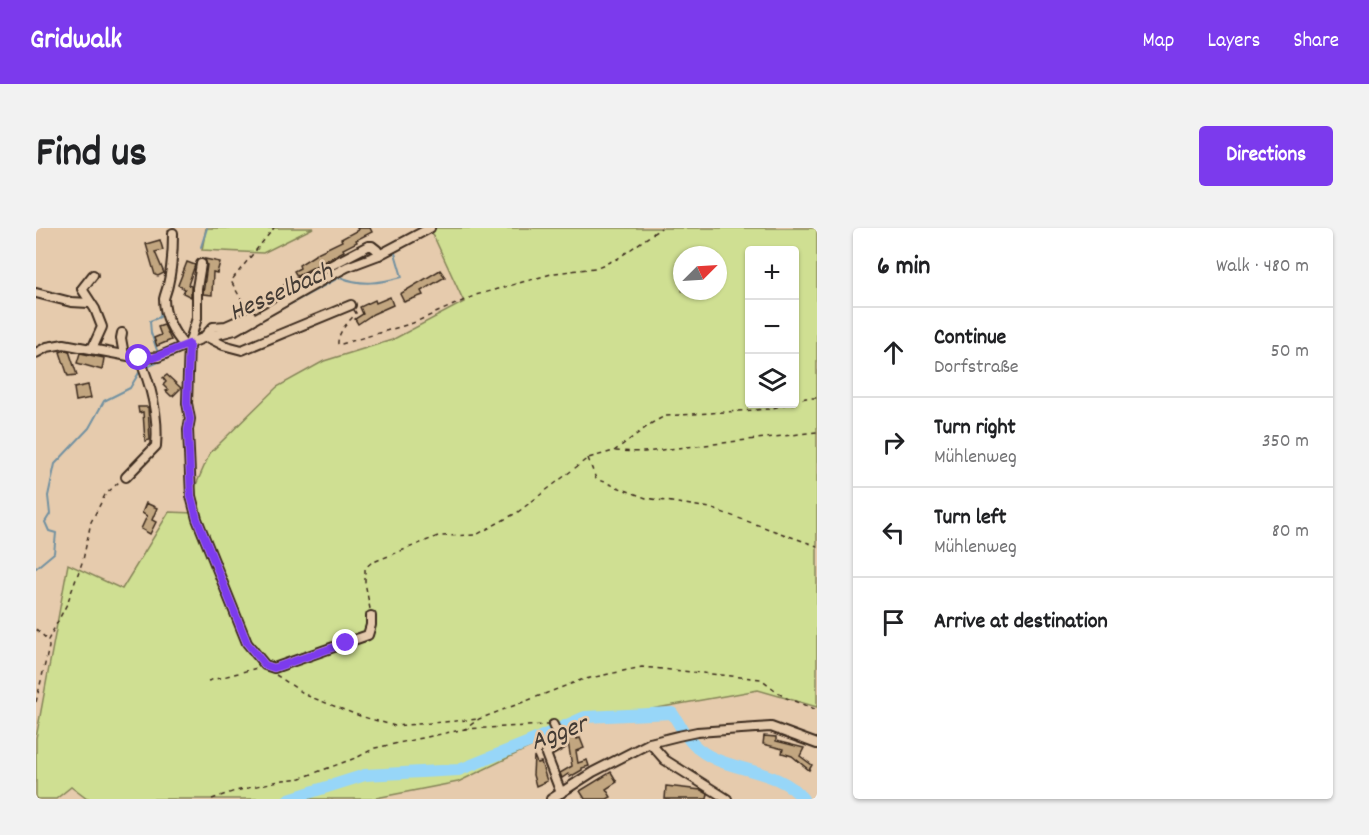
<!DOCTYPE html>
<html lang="en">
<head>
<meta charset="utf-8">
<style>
  body { margin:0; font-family:Dekko,sans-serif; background:#f2f2f2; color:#202124 }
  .controls { position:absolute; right:18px; top:18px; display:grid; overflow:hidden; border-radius:6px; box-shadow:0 2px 4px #0004 }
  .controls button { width:54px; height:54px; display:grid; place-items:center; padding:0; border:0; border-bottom:2px solid #e0e0e0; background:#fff; color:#202124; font:30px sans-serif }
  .compass { position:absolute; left:637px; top:18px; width:54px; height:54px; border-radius:50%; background:#fff; box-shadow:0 2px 4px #0004; rotate:66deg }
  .stop { position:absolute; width:18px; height:18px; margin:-14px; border:4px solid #7c3aed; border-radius:50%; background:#fff }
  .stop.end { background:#7c3aed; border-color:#fff; box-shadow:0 2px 6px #0008 }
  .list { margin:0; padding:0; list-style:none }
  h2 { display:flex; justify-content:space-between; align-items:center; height:78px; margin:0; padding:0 24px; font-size:26px }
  h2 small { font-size:20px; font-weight:400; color:#757577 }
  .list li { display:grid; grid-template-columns:39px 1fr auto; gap:18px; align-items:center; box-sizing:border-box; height:90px; padding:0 24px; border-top:2px solid #e0e0e0 }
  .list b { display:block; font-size:22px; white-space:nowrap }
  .list p { margin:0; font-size:20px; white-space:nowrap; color:#757577 }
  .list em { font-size:20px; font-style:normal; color:#757577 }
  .icon { flex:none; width:33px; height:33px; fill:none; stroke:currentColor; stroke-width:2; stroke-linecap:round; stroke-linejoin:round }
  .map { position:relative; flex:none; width:781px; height:571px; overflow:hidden; border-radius:6px }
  header { display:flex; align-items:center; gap:36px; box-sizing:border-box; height:84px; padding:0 30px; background:#7c3aed; color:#fff }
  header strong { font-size:28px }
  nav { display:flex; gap:33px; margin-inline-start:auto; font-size:21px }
  .intro { display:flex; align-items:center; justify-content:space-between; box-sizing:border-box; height:144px; padding:0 36px }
  h1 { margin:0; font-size:42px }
  .button { padding:15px 27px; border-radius:6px; background:#7c3aed; color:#fff; font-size:21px; font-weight:700 }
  main { display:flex; gap:36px; padding:0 36px }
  aside { flex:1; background:#fff; border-radius:6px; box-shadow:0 2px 4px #0004 }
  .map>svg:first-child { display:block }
  .green { fill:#cfdf92; stroke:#858458; stroke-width:1.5; fill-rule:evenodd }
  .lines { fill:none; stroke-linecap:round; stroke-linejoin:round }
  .stream { stroke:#7291a1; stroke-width:2 }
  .river { stroke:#97d6f8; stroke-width:12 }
  .building { fill:#c2a680; stroke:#3b2a1e; stroke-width:1.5 }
  .minor-casing { stroke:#3b2a1e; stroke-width:12 }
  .path { stroke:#3b2a1e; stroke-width:1.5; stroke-dasharray:4.5 4.5; stroke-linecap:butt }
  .minor { stroke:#e6cbad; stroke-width:8 }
  .route { stroke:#7c3aed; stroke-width:8 }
  .labels { text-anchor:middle; stroke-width:5; stroke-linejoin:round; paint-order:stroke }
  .water-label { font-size:26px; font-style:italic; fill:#443b34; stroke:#e6cbad }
</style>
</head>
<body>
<header>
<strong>Gridwalk</strong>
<nav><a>Map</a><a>Layers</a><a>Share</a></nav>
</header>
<div class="intro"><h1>Find us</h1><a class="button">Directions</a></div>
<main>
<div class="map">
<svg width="781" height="571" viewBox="0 0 781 571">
  <rect width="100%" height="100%" fill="#e6cbad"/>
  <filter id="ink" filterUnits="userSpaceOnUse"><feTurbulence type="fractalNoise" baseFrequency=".0167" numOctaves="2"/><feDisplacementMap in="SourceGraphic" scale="12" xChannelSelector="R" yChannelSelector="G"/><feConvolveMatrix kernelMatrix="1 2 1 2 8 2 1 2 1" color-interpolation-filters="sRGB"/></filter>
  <g filter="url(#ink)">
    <!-- green -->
    <g class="green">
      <polygon points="170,0 277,0 227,25 166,22"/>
      <path d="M394 0H781V479L722 462 548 493 422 554 335 571H51L35 559 20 571H0V510L32 336 86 361 133 284 158 285 210 415 230 440 239 441 334 407 333 405 238 439 229 436 211 415 162 291 156 266 174 225 241 159 288 133 356 112 428 74ZM714 22H758V176H714ZM646 27H682V63H646Z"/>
    </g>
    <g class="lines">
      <!-- stream -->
      <g class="stream">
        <polyline points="165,19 171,0"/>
        <path d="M221 94 304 49C325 58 344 55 366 49L359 25"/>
        <polyline points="156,119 171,113"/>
        <polyline points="122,125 115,105 114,93 124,89 125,79"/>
        <polyline points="111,139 148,123"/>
        <polyline points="0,340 18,325 20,305 13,303 9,294 14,286 12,268 19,236 53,200 68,173 94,160 104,143"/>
      </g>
      <!-- river -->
      <path class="river" d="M253 571 329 547 423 542 493 514 549 489 636 485C643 495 649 508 657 516 686 546 741 537 767 571"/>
    </g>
    <!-- building -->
    <g class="building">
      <polygon points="321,0 334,0 336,4 320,12 321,14 307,21 308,23 261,48 258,43 264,40 263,37 279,27 279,26 306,13 305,11 322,2"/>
      <polygon points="124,12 127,22 119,24 128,45 122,48 119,47 110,16"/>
      <polygon points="169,31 184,34 181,45 177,44 176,67 167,66 171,37"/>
      <polygon points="151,34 159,37 152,57 155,58 155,69 147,65 149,61 142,57"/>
      <polygon points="404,42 409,49 385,63 387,67 368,74 364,66"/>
      <polygon points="354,69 357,77 337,86 322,96 319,91 327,86 324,79 339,72 340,75"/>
      <polygon points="128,97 135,112 121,118 118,110 125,107 122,99"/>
      <polygon points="29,122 33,123 41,147 32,148 24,124"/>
      <polygon points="44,125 68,130 66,142 41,135"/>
      <polygon points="131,147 145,160 137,168 135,168 130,163 132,162 127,157 130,154 127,150"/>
      <polygon points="52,157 55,170 40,173 38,160"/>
      <polygon points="102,179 112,179 114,212 109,213 107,184 103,185"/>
      <polygon points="110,275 121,280 116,292 120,294 114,306 105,301 111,288 106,285"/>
      <polygon points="538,502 541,511 544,510 548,520 540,523 542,535 551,532 553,538 546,540 546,542 534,549 532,546 526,550 524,545 536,538 532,514 528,506"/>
      <polygon points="728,508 740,509 740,513 768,520 764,528 776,537 773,542 756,528 746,525 747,521 727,516"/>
      <polygon points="498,528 501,535 505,534 511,553 500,558 497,547"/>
      <polygon points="575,544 581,554 570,561 575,569 571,571 549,571 544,563"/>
      <polygon points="630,558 665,562 672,566 671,571 629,571"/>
    </g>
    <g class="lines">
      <!-- minor casing -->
      <g class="minor-casing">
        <g id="minor">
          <path d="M137 5C137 22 136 40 132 57 131 62 129 66 128 71 128 88 138 106 149 118"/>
          <polyline points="165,36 161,60 161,90 153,116 151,175 154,191 152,202 155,268 161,291 211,415 229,437 238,440 332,407 335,397 335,388"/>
          <polyline points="252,60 332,18 336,18 341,22 343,27"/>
          <polyline points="0,65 35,74 53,75"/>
          <polyline points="86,105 85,110 88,127"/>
          <polyline points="171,109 187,117 206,122 315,77"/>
          <polyline points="167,110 177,99 190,98 215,87"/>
          <polyline points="56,121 66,99 59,81 46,61 57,47"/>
          <polyline points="0,125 11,119 28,116 103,130 122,129 167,110 199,102 292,49 311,39 343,27 394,0"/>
          <path d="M90 249 120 218C123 189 115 156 103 130"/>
          <polyline points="517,497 526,516 512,524 510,526 525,565"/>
          <polyline points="614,515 629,532 691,571"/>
          <polyline points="515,571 557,544 614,515 642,508 661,504 735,499 781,516"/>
        </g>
      </g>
      <!-- path -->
      <g class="path">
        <polyline points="211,82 195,53 238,0"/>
        <path d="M318 82 320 85C312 95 301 104 302 117L377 95 440 67 519 45 559 40 581 31 625 0"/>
        <polyline points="758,173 770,170 781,170"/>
        <polyline points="578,223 616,195 629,188 733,181 751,176"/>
        <polyline points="552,230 560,251 610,270 674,280 781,318"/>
        <polyline points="334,381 329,354 329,340 335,335 402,308 440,307 482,284 552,230 578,223 608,224 781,204"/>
        <polyline points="0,401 12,412"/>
        <polyline points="240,447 272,468 324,488 359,498 443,491"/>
        <polyline points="172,453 221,440"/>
        <polyline points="0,474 13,419 12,412 31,376 47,332 55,294 69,267 84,253"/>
        <polyline points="428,501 511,497"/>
        <polyline points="176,571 199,563 247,552 265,550 322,529 339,520 429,501 443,491 545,452 606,439 725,451 748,469 781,482"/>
      </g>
      <!-- minor -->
      <use href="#minor" class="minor"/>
    </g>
  </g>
  <g class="lines" filter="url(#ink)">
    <!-- route -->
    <polyline class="route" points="103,130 117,130 153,116 151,175 154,191 152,202 155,268 161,291 211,415 229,437 238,440 310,415"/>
  </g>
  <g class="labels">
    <!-- water labels -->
    <g class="water-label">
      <text transform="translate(244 62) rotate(-24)" y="9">Hesselbach</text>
      <text transform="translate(522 503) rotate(-20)" y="9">Agger</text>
    </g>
  </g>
</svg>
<div class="controls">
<button>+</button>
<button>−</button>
<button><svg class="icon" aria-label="layers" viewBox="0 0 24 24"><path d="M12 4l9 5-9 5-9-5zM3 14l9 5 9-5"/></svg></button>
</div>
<svg class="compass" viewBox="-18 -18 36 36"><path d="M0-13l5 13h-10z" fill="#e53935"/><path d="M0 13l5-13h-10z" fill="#757577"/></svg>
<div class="stop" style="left:103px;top:130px"></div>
<div class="stop end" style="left:310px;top:415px"></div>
</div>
<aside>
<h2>6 min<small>Walk · 480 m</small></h2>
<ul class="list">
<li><svg class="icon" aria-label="ahead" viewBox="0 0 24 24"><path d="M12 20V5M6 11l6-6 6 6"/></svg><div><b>Continue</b><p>Dorfstraße</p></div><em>50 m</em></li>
<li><svg class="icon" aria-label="right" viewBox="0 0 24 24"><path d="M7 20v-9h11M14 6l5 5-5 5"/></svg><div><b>Turn right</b><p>Mühlenweg</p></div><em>350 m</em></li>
<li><svg class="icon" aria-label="left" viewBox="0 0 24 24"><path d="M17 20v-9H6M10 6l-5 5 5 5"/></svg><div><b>Turn left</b><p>Mühlenweg</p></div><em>80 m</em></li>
<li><svg class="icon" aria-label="arrive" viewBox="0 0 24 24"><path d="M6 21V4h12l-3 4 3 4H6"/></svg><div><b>Arrive at destination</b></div></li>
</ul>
</aside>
</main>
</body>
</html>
